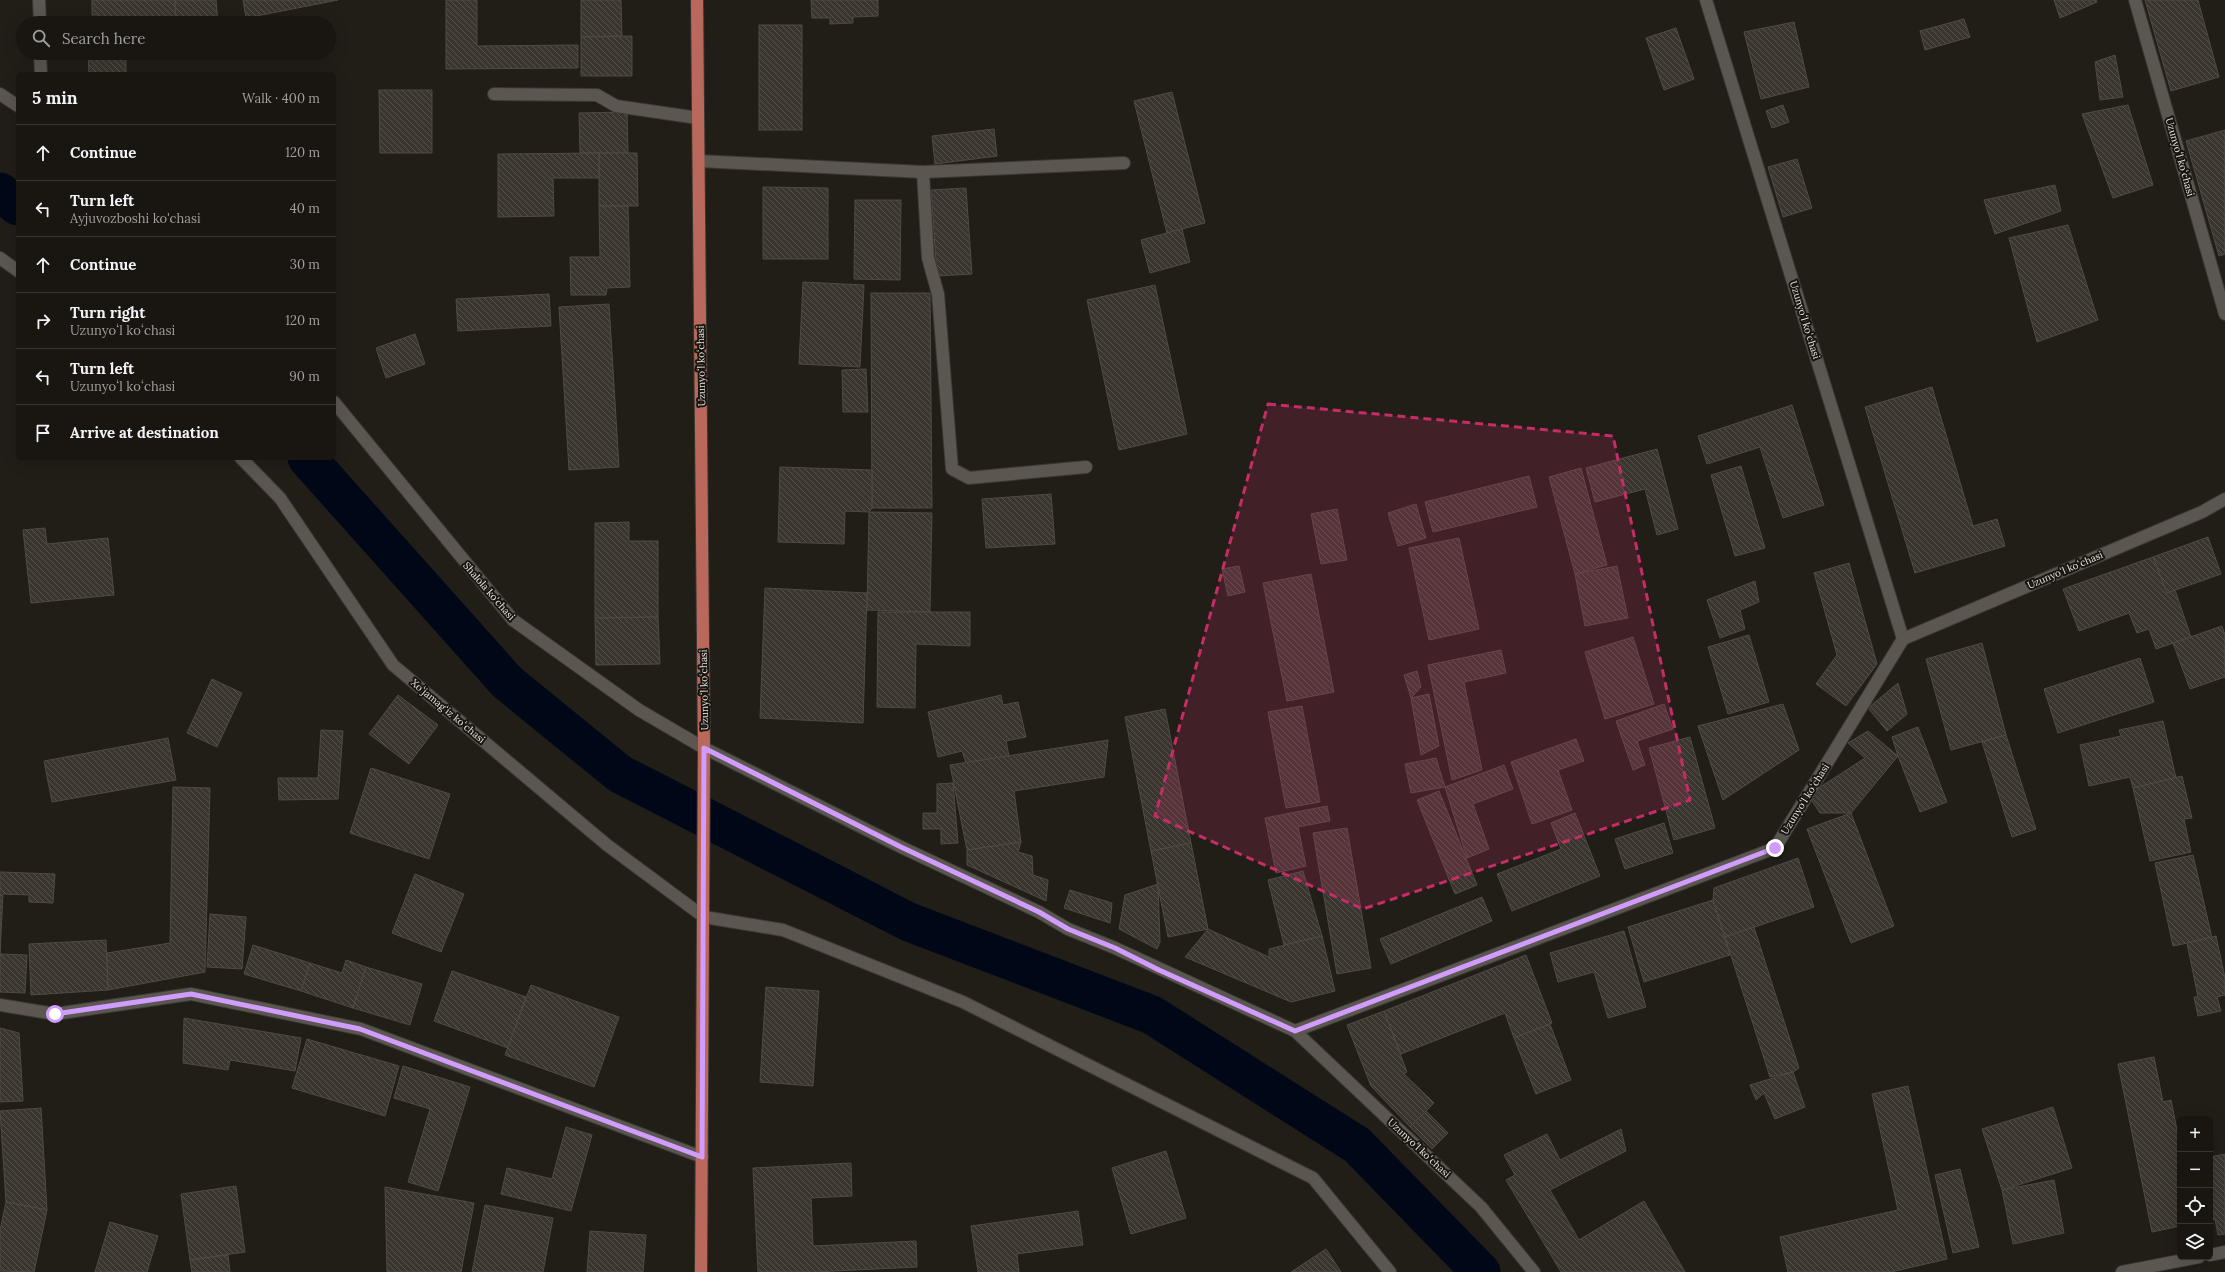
<!DOCTYPE html>
<html lang="en">
<head>
<meta charset="utf-8">
<style>
	body { margin:0; font-family:Lora,serif; background:#26231f; color:#f1f3f6 }
	.controls { position:absolute; right:12px; bottom:12px; display:grid; overflow:hidden; border-radius:6px; box-shadow:0 4px 16px #0002 }
	.controls button { width:36px; height:36px; display:grid; place-items:center; padding:0; border:0; border-bottom:1px solid #373531; background:#191611; color:#f1f3f6; font:20px sans-serif }
	.stop { position:absolute; width:12px; height:12px; margin:-9px; border:3px solid #d09dff; border-radius:50%; background:#fff }
	.stop.end { background:#d09dff; border-color:#fff; box-shadow:0 1px 4px #0008 }
	.list { margin:0; padding:0; list-style:none }
	h2 { display:flex; justify-content:space-between; align-items:center; height:52px; margin:0; padding:0 16px; font-size:17px }
	h2 small { font-size:13px; font-weight:400; color:#9f9f9f }
	.list li { display:grid; grid-template-columns:26px 1fr auto; gap:12px; align-items:center; box-sizing:border-box; height:56px; padding:0 16px; border-top:1px solid #373531 }
	.list b { display:block; font-size:15px; white-space:nowrap }
	.list p { margin:0; font-size:13px; white-space:nowrap; color:#9f9f9f }
	.list em { font-size:13px; font-style:normal; color:#9f9f9f }
	.icon { flex:none; width:22px; height:22px; fill:none; stroke:currentColor; stroke-width:2; stroke-linecap:round; stroke-linejoin:round }
	.map { position:relative; flex:none; width:2225px; height:1272px; overflow:hidden }
	.search { position:absolute; background:#191611; box-shadow:0 4px 16px #0002; left:16px; top:16px; width:320px; height:44px; display:flex; align-items:center; gap:10px; box-sizing:border-box; padding:0 14px; border-radius:22px; color:#9f9f9f; font-size:15px }
	.panel { position:absolute; background:#191611; box-shadow:0 4px 16px #0002; left:16px; top:72px; width:320px; height:388px; border-radius:6px }
	.map>svg:first-child { display:block }
</style>
</head>
<body>
<div class="map">
<svg width="2225" height="1272" viewBox="0 0 2225 1272">
	<defs>
		<pattern id="building-back-hatch" width="6" height="6" patternUnits="userSpaceOnUse"><rect width="6" height="6" fill="#3a362f"/><path d="M-1 5l2 2M0 0l6 6M5-1l2 2" fill="none" stroke="#56534d"/></pattern>
	</defs>
	<rect width="100%" height="100%" fill="#211d17"/>
	<g fill="none" stroke-linecap="round" stroke-linejoin="round">
		<!-- canal -->
		<g stroke="#000817" stroke-width="39">
			<polyline points="0,192 18,206"/>
			<polyline points="307,458 507,682 620,774 909,922 1152,1015 1357,1145 1481,1272"/>
		</g>
	</g>
	<!-- building -->
	<g fill="url(#building-back-hatch)" stroke="#4f4b44">
		<polygon points="92,0 175,0 176,20 99,21 99,15 92,15"/>
		<polygon points="175,0 216,0 218,23 176,23"/>
		<polygon points="243,0 338,0 246,18"/>
		<polygon points="446,0 477,0 477,46 578,45 578,68 446,69"/>
		<polygon points="581,0 621,0 622,36 581,37"/>
		<polygon points="811,0 878,0 878,16 853,17 853,23 830,24 830,18 812,18"/>
		<polygon points="2054,0 2096,0 2097,2 2060,18"/>
		<polygon points="2145,0 2198,0 2219,77 2171,91"/>
		<polygon points="1964,19 1970,37 1925,50 1920,31"/>
		<polygon points="125,20 125,23 88,23 88,21"/>
		<polygon points="1794,22 1809,87 1761,99 1744,32"/>
		<rect x="759" y="25" width="43" height="105"/>
		<polygon points="1676,28 1694,79 1664,90 1646,38"/>
		<polygon points="632,36 632,76 581,76 581,37"/>
		<polygon points="88,53 126,53 126,74 89,74"/>
		<polygon points="2115,55 2123,97 2100,100 2095,62"/>
		<polygon points="379,90 432,90 432,153 380,153"/>
		<polygon points="1172,92 1205,223 1167,233 1134,101"/>
		<polygon points="1783,105 1789,122 1772,128 1766,111"/>
		<polygon points="2128,105 2153,185 2113,198 2082,114"/>
		<polygon points="627,112 628,153 580,153 579,113"/>
		<polygon points="994,129 997,156 935,164 932,136"/>
		<polygon points="2225,130 2225,254 2219,256 2186,141"/>
		<polygon points="599,153 637,153 638,206 599,206"/>
		<polygon points="599,153 599,178 553,178 554,216 498,217 498,154"/>
		<polygon points="1797,159 1812,208 1783,217 1768,167"/>
		<polygon points="2055,185 2061,211 1995,234 1984,200"/>
		<polygon points="763,187 828,188 828,259 763,259"/>
		<polygon points="966,188 972,274 937,276 931,190"/>
		<polygon points="855,200 901,200 900,280 854,279"/>
		<polygon points="599,206 628,206 630,287 607,288 606,295 571,295 570,257 600,257"/>
		<polygon points="2068,225 2098,320 2037,342 2009,238"/>
		<polygon points="1182,229 1190,262 1150,273 1141,240"/>
		<polygon points="803,282 864,285 860,367 799,364"/>
		<polygon points="1155,285 1187,434 1119,450 1087,300"/>
		<polygon points="871,293 930,293 932,508 872,508"/>
		<polygon points="549,294 551,326 458,331 456,299"/>
		<polygon points="609,304 619,467 569,470 559,307"/>
		<polygon points="415,334 425,364 386,378 376,348"/>
		<polygon points="866,369 868,412 843,412 842,370"/>
		<polygon points="1932,387 1973,526 1997,519 2005,546 1915,573 1865,407"/>
		<polygon points="1792,405 1824,505 1783,518 1760,447 1707,464 1698,436"/>
		<polygon points="1657,449 1678,529 1657,535 1645,489 1595,502 1586,468"/>
		<polygon points="1741,466 1765,548 1735,556 1711,475"/>
		<polygon points="780,467 872,470 872,508 869,512 845,511 844,544 778,542"/>
		<polygon points="1581,468 1607,565 1575,574 1549,477"/>
		<polygon points="1529,476 1537,507 1433,532 1425,502"/>
		<polygon points="1051,494 1055,544 986,548 982,499"/>
		<polygon points="1416,504 1426,538 1398,546 1388,513"/>
		<polygon points="1337,509 1347,560 1321,564 1311,514"/>
		<polygon points="869,512 932,513 930,612 867,610"/>
		<polygon points="629,522 629,541 658,541 658,617 595,618 595,523"/>
		<polygon points="45,528 47,544 108,538 114,595 31,603 23,530"/>
		<polygon points="2208,537 2221,574 2167,593 2153,557"/>
		<polygon points="1459,538 1479,629 1429,640 1409,548"/>
		<polygon points="2153,557 2167,593 2175,590 2191,637 2156,649 2149,629 2137,633 2129,613 2079,631 2063,589"/>
		<polygon points="1849,563 1877,664 1846,706 1816,684 1837,655 1814,573"/>
		<polygon points="1239,566 1245,592 1228,596 1222,569"/>
		<polygon points="1617,566 1628,618 1585,626 1575,574"/>
		<polygon points="1311,574 1334,692 1287,701 1263,583"/>
		<polygon points="1755,581 1759,602 1740,610 1745,629 1720,638 1707,600"/>
		<polygon points="765,588 867,593 863,723 760,718"/>
		<polygon points="878,612 970,612 970,646 916,644 915,708 877,707"/>
		<polygon points="658,617 660,664 596,665 595,618"/>
		<polygon points="2222,626 2225,635 2225,677 2190,689 2173,643"/>
		<polygon points="1749,635 1769,702 1728,714 1708,647"/>
		<polygon points="1633,637 1654,704 1605,719 1585,652"/>
		<polygon points="1982,643 2006,735 1951,750 1926,659"/>
		<polygon points="1501,650 1506,673 1464,682 1482,770 1452,780 1428,665"/>
		<polygon points="2140,658 2154,702 2058,733 2044,689"/>
		<polygon points="1417,671 1421,687 1411,698 1404,675"/>
		<polygon points="212,679 242,693 217,747 187,733"/>
		<polygon points="1898,683 1907,714 1887,731 1868,708"/>
		<polygon points="1429,694 1439,746 1421,755 1411,698"/>
		<polygon points="398,695 438,725 409,764 369,734"/>
		<polygon points="1001,695 1003,705 1018,702 1026,737 1006,741 1009,756 966,763 962,751 938,757 928,712"/>
		<polygon points="1664,704 1673,729 1637,741 1645,765 1633,770 1616,721"/>
		<polygon points="1783,704 1799,750 1723,800 1698,726"/>
		<polygon points="1302,706 1320,802 1286,808 1268,712"/>
		<polygon points="1165,709 1191,843 1151,851 1125,717"/>
		<polygon points="2163,721 2176,778 2133,788 2130,777 2089,786 2080,745 2121,736 2119,730"/>
		<polygon points="1918,727 1947,802 1920,812 1898,756 1892,737"/>
		<polygon points="321,730 343,731 338,799 279,800 278,778 318,778"/>
		<polygon points="1868,731 1898,756 1851,813 1820,813 1808,795 1865,758 1848,743"/>
		<polygon points="2006,735 2036,829 2012,837 1982,742"/>
		<polygon points="1690,737 1715,828 1674,840 1649,748"/>
		<polygon points="168,738 176,780 52,802 44,761"/>
		<polygon points="1576,739 1584,761 1558,770 1572,810 1532,824 1511,762"/>
		<polygon points="1108,740 1104,777 1014,791 1021,842 967,850 950,765"/>
		<polygon points="1436,758 1445,787 1411,793 1405,764"/>
		<polygon points="1504,765 1513,789 1473,804 1489,849 1467,858 1445,787"/>
		<polygon points="371,768 450,794 429,859 350,833"/>
		<polygon points="2182,776 2192,818 2184,819 2191,852 2150,861 2133,788"/>
		<polygon points="953,783 958,843 941,844 941,829 923,829 923,813 937,813 937,784"/>
		<polygon points="173,787 210,788 205,972 108,990 107,953 170,943"/>
		<polygon points="1439,791 1477,885 1455,894 1417,800"/>
		<polygon points="1327,806 1330,821 1298,827 1306,866 1276,873 1265,818"/>
		<polygon points="1575,813 1600,876 1512,911 1497,874 1561,849 1551,823"/>
		<polygon points="1851,813 1894,926 1851,943 1807,829"/>
		<polygon points="1664,823 1673,853 1625,869 1615,839"/>
		<polygon points="1347,828 1371,968 1337,974 1313,833"/>
		<polygon points="1021,842 1018,852 1032,856 1033,875 1048,880 1046,901 967,865 967,850"/>
		<polygon points="1191,843 1208,929 1168,937 1151,851"/>
		<polygon points="2193,855 2212,938 2173,946 2155,863"/>
		<polygon points="1798,858 1814,907 1725,937 1713,900 1714,888"/>
		<polygon points="1303,871 1322,936 1284,945 1268,880"/>
		<polygon points="0,872 55,874 53,903 29,902 29,895 3,894 0,954 27,955 25,993 0,992"/>
		<polygon points="415,874 464,894 441,952 392,933"/>
		<polygon points="1158,884 1160,942 1157,949 1119,929 1125,895"/>
		<polygon points="1070,890 1112,903 1110,923 1064,908"/>
		<polygon points="1482,897 1492,921 1391,964 1380,939"/>
		<polygon points="1713,900 1730,955 1644,982 1628,927"/>
		<polygon points="210,914 246,917 242,969 207,967"/>
		<polygon points="1754,927 1799,1068 1793,1072 1770,1077 1725,937"/>
		<polygon points="1208,929 1269,957 1269,949 1322,936 1335,991 1291,1002 1185,957"/>
		<polygon points="1624,931 1646,1007 1608,1018 1594,972 1558,982 1550,953"/>
		<polygon points="2216,936 2225,978 2225,995 2217,997 2221,1011 2198,1016 2194,997 2198,997 2187,943"/>
		<polygon points="106,940 108,990 31,995 29,944"/>
		<polygon points="253,945 310,963 301,991 244,974"/>
		<polygon points="1526,955 1552,1023 1514,1038 1505,1013 1401,1054 1384,1011"/>
		<polygon points="346,960 366,967 353,1008 301,991 310,963 342,973"/>
		<polygon points="366,967 422,984 410,1025 353,1008"/>
		<polygon points="452,971 526,997 508,1048 434,1021"/>
		<polygon points="531,985 619,1017 594,1087 505,1055"/>
		<polygon points="766,987 819,991 813,1086 760,1082"/>
		<polygon points="1384,1011 1407,1072 1404,1074 1434,1103 1410,1127 1371,1086 1347,1025"/>
		<polygon points="184,1018 301,1038 295,1071 230,1060 228,1070 183,1063"/>
		<polygon points="1550,1024 1571,1080 1536,1094 1514,1038"/>
		<polygon points="0,1028 19,1033 23,1101 0,1102"/>
		<polygon points="307,1039 399,1066 385,1116 292,1088"/>
		<polygon points="2154,1057 2163,1102 2171,1100 2180,1145 2180,1226 2152,1232 2118,1064"/>
		<polygon points="403,1066 470,1087 438,1191 408,1182 430,1109 394,1098"/>
		<polygon points="1793,1072 1805,1107 1775,1119 1764,1093 1756,1100 1750,1085"/>
		<polygon points="1908,1086 1947,1259 1891,1272 1788,1272 1780,1237 1898,1210 1872,1094"/>
		<polygon points="2053,1107 2072,1168 2002,1190 1982,1129"/>
		<polygon points="41,1108 47,1210 6,1202 0,1111"/>
		<polygon points="1426,1111 1448,1133 1432,1149 1410,1127"/>
		<polygon points="566,1127 592,1135 571,1211 501,1194 507,1168 552,1179"/>
		<polygon points="1621,1129 1626,1151 1550,1190 1579,1240 1644,1201 1685,1272 1561,1272 1506,1180 1515,1175 1504,1155 1547,1134 1560,1160"/>
		<polygon points="1166,1151 1186,1218 1131,1234 1112,1168"/>
		<polygon points="2225,1154 2225,1234 2218,1235 2215,1219 2210,1220 2210,1157"/>
		<polygon points="851,1163 852,1196 811,1198 813,1246 916,1241 917,1267 814,1272 758,1272 753,1168"/>
		<polygon points="1960,1169 1979,1247 1953,1253 1935,1175"/>
		<polygon points="2054,1180 2064,1233 2013,1244 2002,1190"/>
		<polygon points="236,1186 245,1252 190,1260 181,1194"/>
		<polygon points="385,1187 474,1203 461,1272 387,1272"/>
		<polygon points="6,1202 47,1210 34,1272 0,1271 0,1231"/>
		<polygon points="485,1205 553,1218 543,1272 472,1272"/>
		<polygon points="1078,1211 1083,1245 1017,1254 1019,1272 978,1272 971,1226"/>
		<polygon points="110,1222 158,1236 147,1272 95,1272"/>
		<polygon points="590,1231 646,1235 643,1272 587,1272"/>
		<polygon points="1326,1249 1341,1272 1291,1272"/>
		<polygon points="228,1255 230,1272 192,1272 190,1260"/>
	</g>
	<g fill="none" stroke-linecap="round" stroke-linejoin="round">
		<defs>
			<g id="minor">
				<polyline points="39,0 40,23"/>
				<polyline points="1706,0 1903,639"/>
				<polyline points="2135,0 2225,314"/>
				<polyline points="40,53 41,74"/>
				<polyline points="0,94 18,106"/>
				<polyline points="494,94 597,95 616,106 698,118"/>
				<polyline points="699,161 923,172 1124,163"/>
				<polyline points="923,172 928,258 938,294 952,469 969,478 1086,467"/>
				<polyline points="0,258 18,271"/>
				<polyline points="334,402 513,620 639,710 704,748 901,847 1039,912 1068,929 1115,948 1295,1031 1481,1207 1534,1272"/>
				<polyline points="241,458 280,498 393,665 607,845 704,917 783,930 963,1002 1313,1178 1390,1272"/>
				<polyline points="0,1005 55,1014 191,994 361,1029 702,1157"/>
				<polyline points="1295,1031 1775,848 1903,639 2202,512 2225,499"/>
				<polyline points="2210,1255 2225,1252"/>
				<polyline points="2122,1272 2199,1257"/>
			</g>
			<polyline id="major" points="697,0 704,748 701,1272"/>
		</defs>
		<!-- minor casing -->
		<use href="#minor" stroke="#3b3834" stroke-width="14"/>
		<!-- major casing -->
		<use href="#major" stroke="#3b3834" stroke-width="14"/>
		<!-- minor -->
		<use href="#minor" stroke="#5b5650" stroke-width="12"/>
		<!-- major -->
		<use href="#major" stroke="#ba685b" stroke-width="12"/>
	</g>
	<g fill="none" stroke-linecap="round" stroke-linejoin="round">
		<!-- route -->
		<polyline stroke="#d09dff" stroke-width="5" points="55,1014 191,994 360,1029 702,1157 704,748 901,847 1039,912 1068,929 1115,948 1159,970 1295,1031 1775,848"/>
	</g>
	<!-- marked area -->
	<path fill="#c62c68" fill-opacity="0.2" stroke="#c62c68" stroke-width="3" stroke-dasharray="8 5" stroke-linejoin="round" d="M1268 404 1613 436 1690 800 1363 909 1155 816Z"/>
	<g text-anchor="middle" dominant-baseline="central" stroke-width="4" stroke-linejoin="round" paint-order="stroke">
		<!-- street labels -->
		<g font-size="10" fill="#e7e4e0" stroke="#18140f">
			<text transform="translate(2180 157) rotate(74)">Uzunyoʻl koʻchasi</text>
			<text transform="translate(1805 320) rotate(73)">Uzunyoʻl koʻchasi</text>
			<text transform="translate(701 366) rotate(-91)">Uzunyoʻl koʻchasi</text>
			<text transform="translate(2065 570) rotate(-23)">Uzunyoʻl koʻchasi</text>
			<text transform="translate(489 591) rotate(49)">Shalola ko'chasi</text>
			<text transform="translate(704 690) rotate(-91)">Uzunyoʻl koʻchasi</text>
			<text transform="translate(448 711) rotate(40)">Xoʻjamagʻiz koʻchasi</text>
			<text transform="translate(1805 799) rotate(-58)">Uzunyoʻl koʻchasi</text>
			<text transform="translate(1419 1148) rotate(43)">Uzunyoʻl koʻchasi</text>
		</g>
	</g>
</svg>
<div class="controls">
<button>+</button>
<button>−</button>
<button><svg class="icon" aria-label="locate" viewBox="0 0 24 24"><circle cx="12" cy="12" r="6"/><path d="M12 2v4M12 18v4M2 12h4M18 12h4"/></svg></button>
<button><svg class="icon" aria-label="layers" viewBox="0 0 24 24"><path d="M12 4l9 5-9 5-9-5zM3 14l9 5 9-5"/></svg></button>
</div>
<div class="stop" style="left:55px;top:1014px"></div>
<div class="stop end" style="left:1775px;top:848px"></div>
<div class="search"><svg class="icon" aria-label="search" viewBox="0 0 24 24"><circle cx="10" cy="10" r="6"/><path d="M15 15l6 6"/></svg>Search here</div>
<section class="panel">
<h2>5 min<small>Walk · 400 m</small></h2>
<ul class="list">
<li><svg class="icon" aria-label="ahead" viewBox="0 0 24 24"><path d="M12 20V5M6 11l6-6 6 6"/></svg><div><b>Continue</b></div><em>120 m</em></li>
<li><svg class="icon" aria-label="left" viewBox="0 0 24 24"><path d="M17 20v-9H6M10 6l-5 5 5 5"/></svg><div><b>Turn left</b><p>Ayjuvozboshi ko'chasi</p></div><em>40 m</em></li>
<li><svg class="icon" aria-label="ahead" viewBox="0 0 24 24"><path d="M12 20V5M6 11l6-6 6 6"/></svg><div><b>Continue</b></div><em>30 m</em></li>
<li><svg class="icon" aria-label="right" viewBox="0 0 24 24"><path d="M7 20v-9h11M14 6l5 5-5 5"/></svg><div><b>Turn right</b><p>Uzunyoʻl koʻchasi</p></div><em>120 m</em></li>
<li><svg class="icon" aria-label="left" viewBox="0 0 24 24"><path d="M17 20v-9H6M10 6l-5 5 5 5"/></svg><div><b>Turn left</b><p>Uzunyoʻl koʻchasi</p></div><em>90 m</em></li>
<li><svg class="icon" aria-label="arrive" viewBox="0 0 24 24"><path d="M6 21V4h12l-3 4 3 4H6"/></svg><div><b>Arrive at destination</b></div></li>
</ul>
</section>
</div>
</body>
</html>
